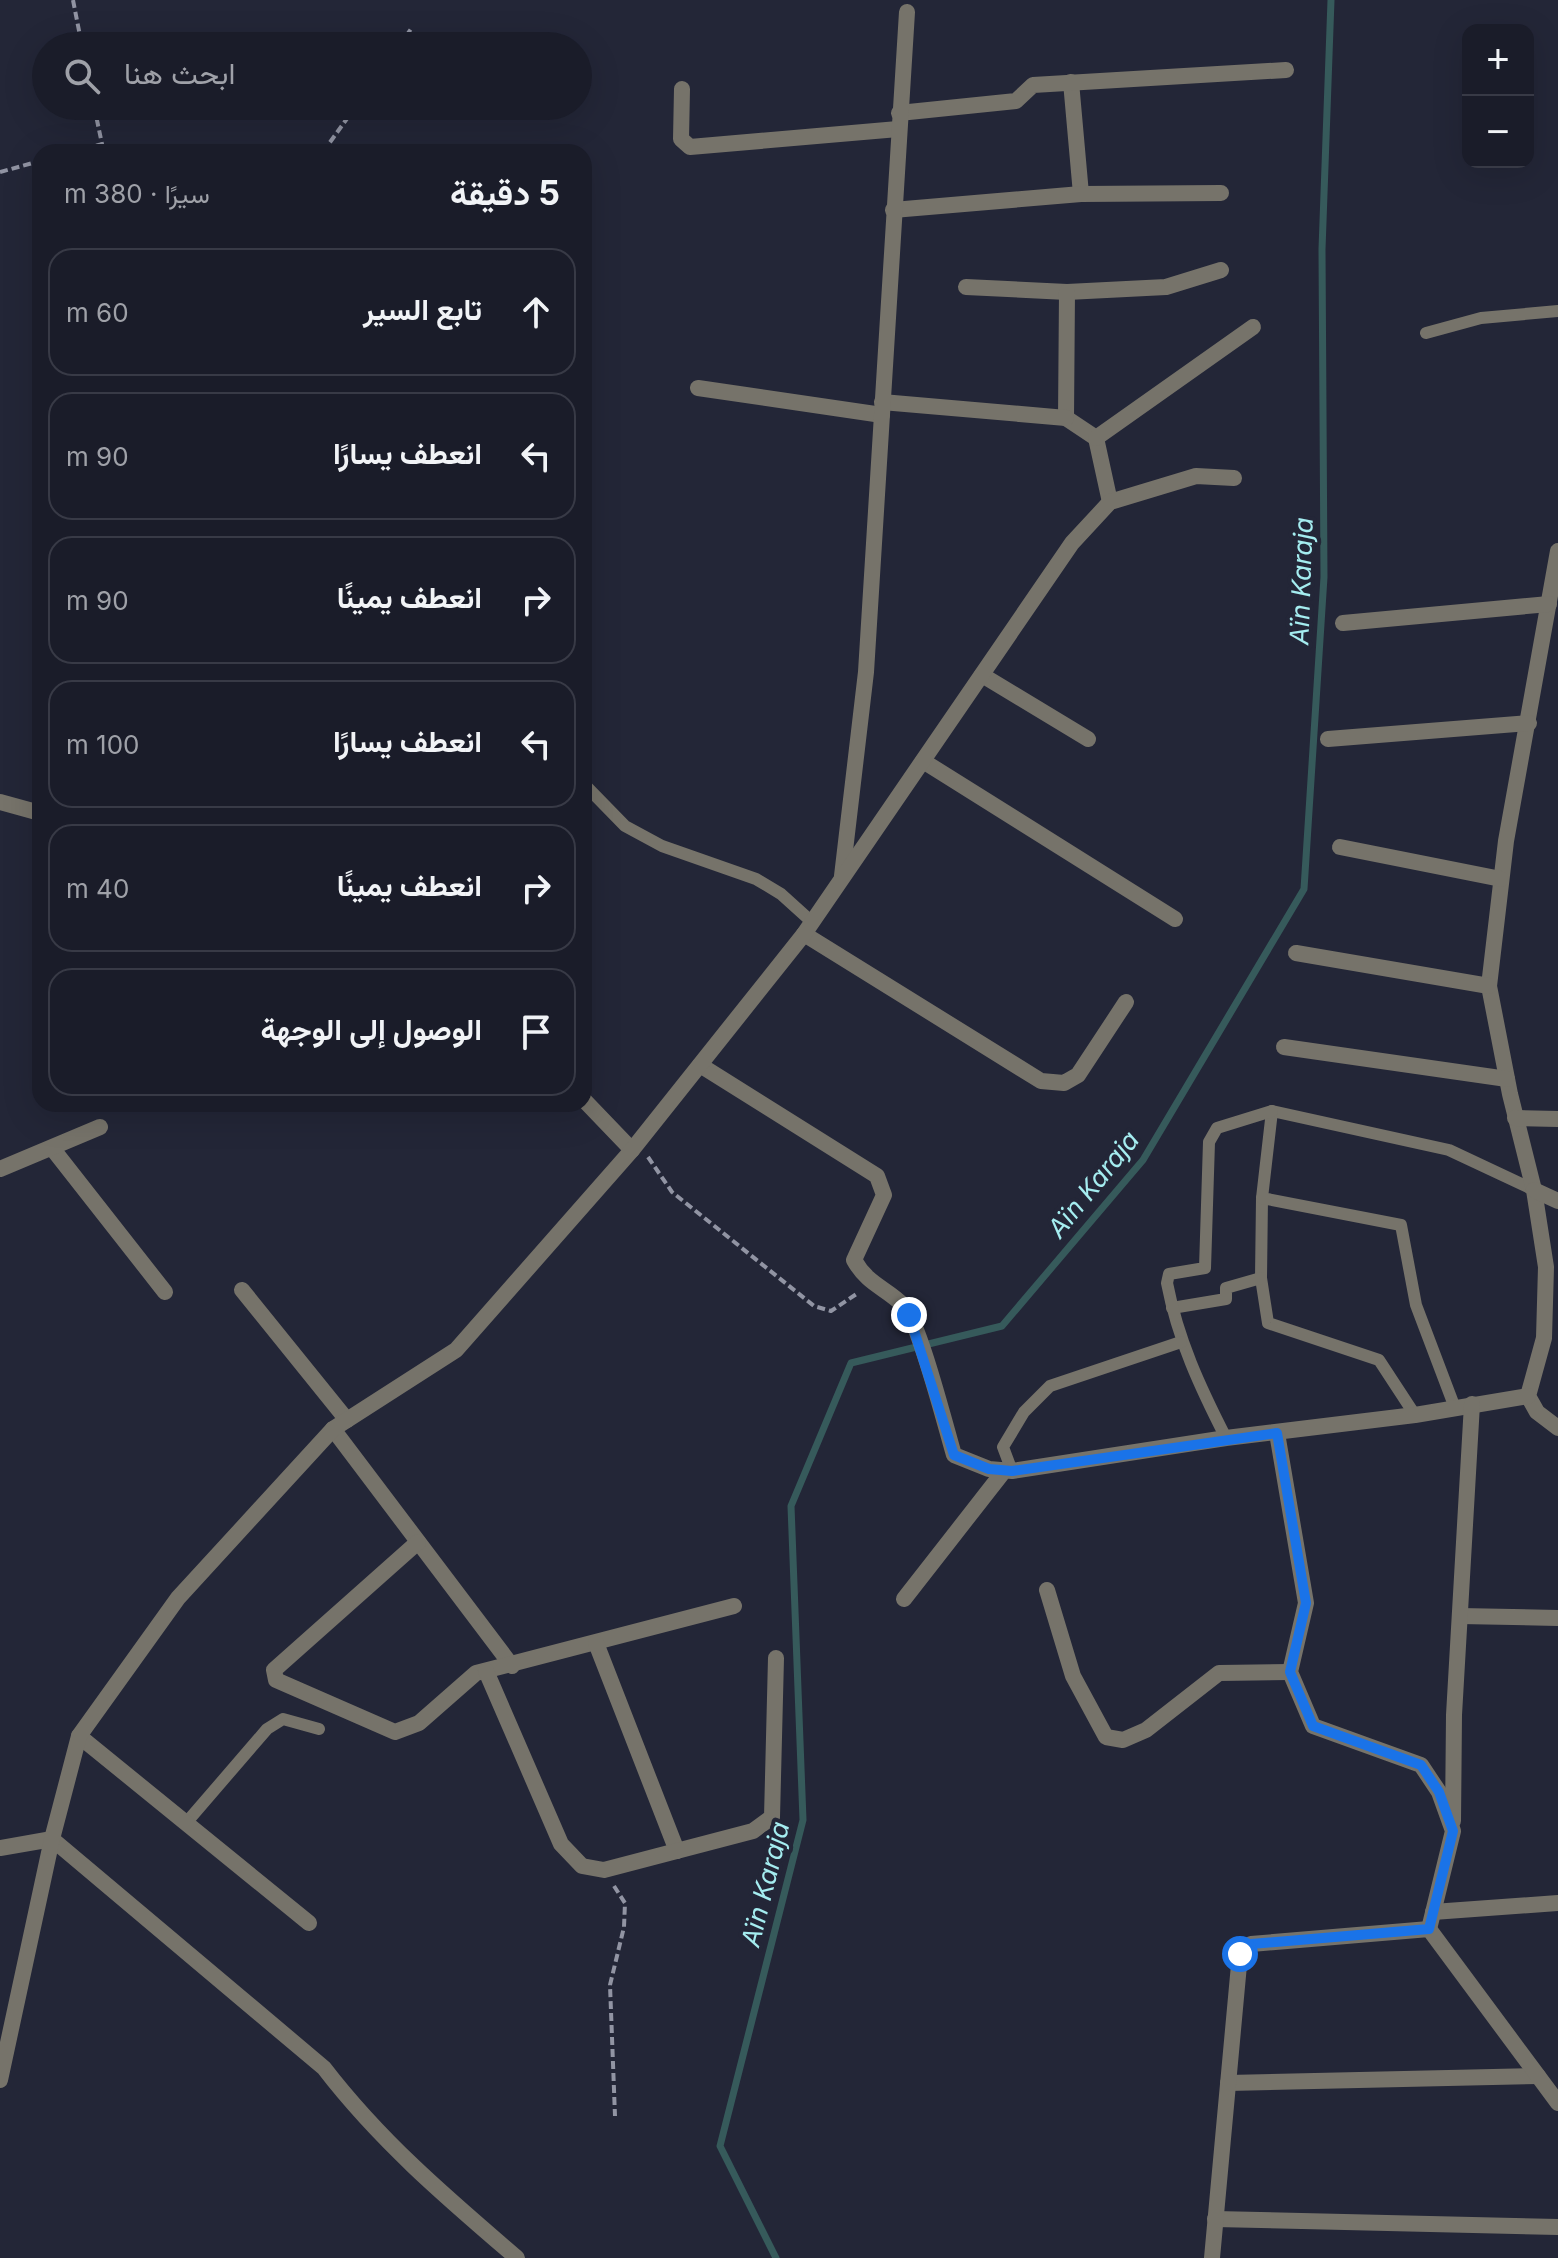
<!DOCTYPE html>
<html lang="ar">
<head>
<meta charset="utf-8">
<style>
	body { margin:0; font-family:Inter,Vazirmatn,sans-serif; background:#272935; color:#f1f3f6; direction:rtl }
	.controls { position:absolute; right:24px; top:24px; display:grid; overflow:hidden; border-radius:16px; box-shadow:0 8px 32px #0002 }
	.controls button { width:72px; height:72px; display:grid; place-items:center; padding:0; border:0; border-bottom:2px solid #383a46; background:#1a1c29; color:#f1f3f6; font:40px sans-serif }
	.stop { position:absolute; width:24px; height:24px; margin:-18px; border:6px solid #1a73e8; border-radius:50%; background:#fff }
	.stop.end { background:#1a73e8; border-color:#fff; box-shadow:0 2px 8px #0008 }
	.list { margin:0; padding:0; list-style:none }
	h2 { display:flex; justify-content:space-between; align-items:center; height:104px; margin:0; padding:0 32px; font-size:34px }
	h2 small { font-size:26px; font-weight:400; color:#9fa1a8 }
	.list li { display:grid; grid-template-columns:52px 1fr auto; gap:24px; align-items:center; box-sizing:border-box; height:128px; margin:0 16px 16px; padding:0 16px; border:2px solid #383a46; border-radius:24px }
	.list b { display:block; font-size:30px; white-space:nowrap }
	.list em { font-size:26px; font-style:normal; color:#9fa1a8 }
	.icon { flex:none; width:44px; height:44px; fill:none; stroke:currentColor; stroke-width:2; stroke-linecap:round; stroke-linejoin:round }
	.map { position:relative; flex:none; width:1558px; height:2258px; overflow:hidden; direction:ltr }
	.search { position:absolute; background:#1a1c29; box-shadow:0 8px 32px #0002; left:32px; top:32px; width:560px; height:88px; display:flex; align-items:center; gap:20px; box-sizing:border-box; padding:0 28px; border-radius:44px; color:#9fa1a8; font-size:30px }
	.panel { position:absolute; background:#1a1c29; box-shadow:0 8px 32px #0002; left:32px; top:144px; width:560px; height:968px; border-radius:24px; direction:rtl }
	.map>svg:first-child { display:block }
</style>
</head>
<body>
<div class="map">
<svg width="1558" height="2258" viewBox="0 0 1558 2258">
	<rect width="100%" height="100%" fill="#232637"/>
	<g fill="none" stroke-linecap="round" stroke-linejoin="round">
		<!-- stream -->
		<polyline stroke="#365a5b" stroke-width="7" points="776,2258 720,2146 803,1820 791,1506 851,1363 1002,1326 1143,1160 1304,889 1324,577 1322,249 1331,0"/>
		<!-- path -->
		<g stroke="#9194a3" stroke-width="4" stroke-dasharray="8 4" stroke-linecap="butt">
			<polyline points="73,0 82,46"/>
			<polyline points="399,46 411,29"/>
			<polyline points="102,144 104,152"/>
			<polyline points="73,152 102,144 94,106"/>
			<polyline points="323,152 356,106"/>
			<polyline points="0,172 40,161"/>
			<polyline points="648,1157 672,1192 814,1306 831,1311 858,1293"/>
			<polyline points="614,1886 625,1903 624,1927 610,1985 615,2116"/>
		</g>
		<!-- lane -->
		<g stroke="#76736a" stroke-width="12">
			<polyline points="1426,333 1481,318 1558,311"/>
			<polyline points="584,784 625,826 662,846 756,879 781,894 812,922"/>
			<polyline points="1262,1198 1261,1278 1268,1323 1379,1360 1415,1415"/>
			<polyline points="1172,1308 1226,1299 1226,1288 1261,1278"/>
			<polyline points="1455,1408 1416,1305 1401,1225 1262,1198 1272,1111 1449,1150 1534,1190"/>
			<path d="M1226 1438C1200 1387 1178 1340 1167 1283L1169 1274 1205 1268 1209 1142 1217 1128 1272 1111"/>
			<polyline points="1012,1471 1003,1447 1024,1412 1050,1386 1181,1342"/>
			<polyline points="186,1823 267,1729 283,1719 319,1729"/>
		</g>
		<!-- street -->
		<g stroke="#76736a" stroke-width="16">
			<polyline points="1071,82 1081,194"/>
			<polyline points="682,89 681,139 690,147 898,129"/>
			<polyline points="899,113 1016,101 1033,85 1286,70"/>
			<polyline points="893,210 1081,194 1221,193"/>
			<polyline points="966,287 1067,292 1166,287 1221,270"/>
			<polyline points="1067,292 1066,418 1096,438 1110,502"/>
			<polyline points="698,388 882,415"/>
			<polyline points="882,402 1066,418"/>
			<polyline points="1096,438 1253,327"/>
			<polyline points="1558,551 1506,841 1489,986 1510,1094 1534,1190 1546,1267 1544,1338 1528,1396 1537,1412 1558,1428"/>
			<polyline points="1343,623 1549,604"/>
			<polyline points="982,675 1088,739"/>
			<polyline points="1328,739 1529,723"/>
			<polyline points="923,761 1175,919"/>
			<polyline points="0,802 40,813"/>
			<polyline points="1340,847 1501,879"/>
			<polyline points="842,876 866,672 907,12"/>
			<polyline points="804,934 1041,1081 1064,1083 1078,1075 1126,1002"/>
			<polyline points="1296,953 1489,986"/>
			<polyline points="1284,1047 1507,1079"/>
			<path d="M700 1065 877 1176 884 1195 854 1260C868 1285 885 1287 904 1306 919 1322 946 1428 954 1455L989 1469 1012 1471 1226 1438 1415 1415 1528 1396"/>
			<polyline points="584,1100 632,1150"/>
			<polyline points="1515,1118 1558,1119"/>
			<polyline points="52,1148 165,1292"/>
			<polyline points="0,1169 100,1127"/>
			<polyline points="1534,1190 1558,1201"/>
			<polyline points="242,1290 347,1420"/>
			<polyline points="333,1429 512,1666"/>
			<polyline points="1277,1433 1306,1603 1290,1672 1313,1726 1421,1765 1439,1792 1453,1831 1429,1929"/>
			<polyline points="418,1542 274,1670 276,1680 395,1732 419,1723 476,1673 734,1606"/>
			<polyline points="1047,1590 1073,1676 1106,1737 1123,1740 1146,1730 1219,1673 1290,1672"/>
			<polyline points="904,1599 1004,1471"/>
			<polyline points="1460,1616 1558,1618"/>
			<polyline points="596,1643 677,1851"/>
			<polyline points="486,1671 561,1844 582,1866 604,1870 753,1831 772,1817 776,1658"/>
			<polyline points="79,1736 309,1923"/>
			<polyline points="1453,1821 1454,1715 1472,1404"/>
			<path d="M0 1848 52 1839 324 2068C380 2141 447 2198 517 2258"/>
			<polyline points="1433,1912 1558,1903"/>
			<polyline points="0,2080 52,1839 79,1736 178,1598 333,1429 456,1350 632,1150 804,934 1072,543 1110,502 1196,476 1234,478"/>
			<polyline points="1228,2083 1538,2076"/>
			<polyline points="1215,2219 1558,2227"/>
			<polyline points="1212,2258 1240,1954 1251,1944 1429,1929 1558,2103"/>
		</g>
	</g>
	<g fill="none" stroke-linecap="round" stroke-linejoin="round">
		<!-- route -->
		<polyline stroke="#1a73e8" stroke-width="10" points="909,1315 954,1455 989,1469 1012,1471 1277,1433 1306,1603 1290,1672 1313,1726 1421,1765 1439,1792 1453,1831 1429,1929 1251,1944 1240,1954"/>
	</g>
	<g text-anchor="middle" dominant-baseline="central" stroke-width="8" stroke-linejoin="round" paint-order="stroke">
		<!-- water labels -->
		<g font-size="26" font-style="italic" fill="#a5edf0" stroke="#232637">
			<text transform="translate(1301 581) rotate(-88)">Aïn Karaja</text>
			<text transform="translate(1093 1184) rotate(-51)">Aïn Karaja</text>
			<text transform="translate(765 1884) rotate(-76)">Aïn Karaja</text>
		</g>
	</g>
</svg>
<div class="controls">
<button>+</button>
<button>−</button>
</div>
<div class="stop" style="left:1240px;top:1954px"></div>
<div class="stop end" style="left:909px;top:1315px"></div>
<div class="search"><svg class="icon" aria-label="search" viewBox="0 0 24 24"><circle cx="10" cy="10" r="6"/><path d="M15 15l6 6"/></svg>ابحث هنا</div>
<section class="panel">
<h2>5 دقيقة<small>سيرًا · 380 m</small></h2>
<ul class="list">
<li><svg class="icon" aria-label="ahead" viewBox="0 0 24 24"><path d="M12 20V5M6 11l6-6 6 6"/></svg><div><b>تابع السير</b></div><em>60 m</em></li>
<li><svg class="icon" aria-label="left" viewBox="0 0 24 24"><path d="M17 20v-9H6M10 6l-5 5 5 5"/></svg><div><b>انعطف يسارًا</b></div><em>90 m</em></li>
<li><svg class="icon" aria-label="right" viewBox="0 0 24 24"><path d="M7 20v-9h11M14 6l5 5-5 5"/></svg><div><b>انعطف يمينًا</b></div><em>90 m</em></li>
<li><svg class="icon" aria-label="left" viewBox="0 0 24 24"><path d="M17 20v-9H6M10 6l-5 5 5 5"/></svg><div><b>انعطف يسارًا</b></div><em>100 m</em></li>
<li><svg class="icon" aria-label="right" viewBox="0 0 24 24"><path d="M7 20v-9h11M14 6l5 5-5 5"/></svg><div><b>انعطف يمينًا</b></div><em>40 m</em></li>
<li><svg class="icon" aria-label="arrive" viewBox="0 0 24 24"><path d="M6 21V4h12l-3 4 3 4H6"/></svg><div><b>الوصول إلى الوجهة</b></div></li>
</ul>
</section>
</div>
</body>
</html>
